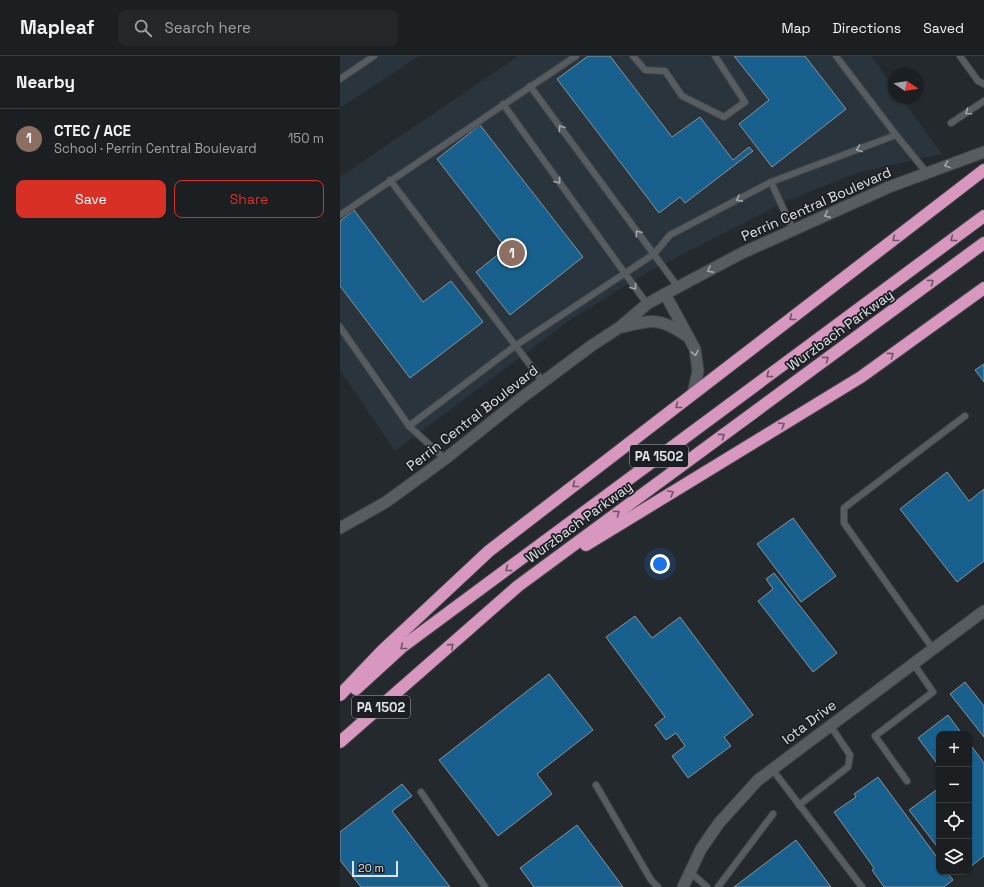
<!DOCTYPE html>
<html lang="en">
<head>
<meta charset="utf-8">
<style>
	body { margin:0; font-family:"Space Grotesk",sans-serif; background:#24272a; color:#f1f3f6 }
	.controls { position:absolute; right:12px; bottom:12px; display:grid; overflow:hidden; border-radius:8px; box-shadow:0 1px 3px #0004 }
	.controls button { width:36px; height:36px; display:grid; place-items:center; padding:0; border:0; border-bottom:1px solid #393d40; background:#1b1f22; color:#f1f3f6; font:20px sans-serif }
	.compass { position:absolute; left:548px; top:12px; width:36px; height:36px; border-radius:50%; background:#1b1f22; box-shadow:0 1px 3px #0004; rotate:102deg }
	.scale { position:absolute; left:12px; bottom:10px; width:46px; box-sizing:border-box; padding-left:4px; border:2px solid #e1e4e7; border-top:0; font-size:11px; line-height:14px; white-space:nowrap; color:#e1e4e7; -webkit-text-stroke:3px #1b1f23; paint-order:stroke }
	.you { position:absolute; left:320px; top:508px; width:14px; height:14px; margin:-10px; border:3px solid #fff; border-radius:50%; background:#1a73e8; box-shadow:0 0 0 6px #1a73e833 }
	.badge { display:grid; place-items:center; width:26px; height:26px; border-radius:50%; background:#d93025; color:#fff; font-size:13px; font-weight:700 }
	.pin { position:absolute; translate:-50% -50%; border:2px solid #fff; box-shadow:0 1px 4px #0006 }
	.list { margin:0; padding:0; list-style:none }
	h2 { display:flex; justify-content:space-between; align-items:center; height:52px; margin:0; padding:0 16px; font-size:17px }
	h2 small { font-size:13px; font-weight:400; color:#a0a2a5 }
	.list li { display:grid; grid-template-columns:26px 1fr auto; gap:12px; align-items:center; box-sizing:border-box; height:60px; padding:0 16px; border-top:1px solid #393d40 }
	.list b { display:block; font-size:15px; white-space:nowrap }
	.list p { margin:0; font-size:13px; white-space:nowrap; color:#a0a2a5 }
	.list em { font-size:13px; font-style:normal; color:#a0a2a5 }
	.actions { display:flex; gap:8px; padding:12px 16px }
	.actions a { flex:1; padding:9px 0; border:1px solid #d93025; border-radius:8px; text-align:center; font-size:14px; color:#d93025 }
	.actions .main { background:#d93025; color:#fff }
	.icon { flex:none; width:22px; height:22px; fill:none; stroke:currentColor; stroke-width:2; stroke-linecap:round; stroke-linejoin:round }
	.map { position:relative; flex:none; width:644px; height:831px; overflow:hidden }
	header { display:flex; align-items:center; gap:24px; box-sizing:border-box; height:56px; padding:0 20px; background:#1b1f22; border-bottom:1px solid #393d40 }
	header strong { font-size:19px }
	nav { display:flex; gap:22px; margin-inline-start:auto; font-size:14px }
	.search { width:280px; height:36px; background:#24272a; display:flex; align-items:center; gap:10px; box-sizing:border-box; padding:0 14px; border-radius:8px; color:#a0a2a5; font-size:15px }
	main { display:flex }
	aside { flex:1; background:#1b1f22 }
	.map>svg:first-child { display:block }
</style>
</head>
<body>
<header>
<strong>Mapleaf</strong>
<div class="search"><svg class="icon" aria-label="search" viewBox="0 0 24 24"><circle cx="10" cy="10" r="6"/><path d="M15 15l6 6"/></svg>Search here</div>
<nav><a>Map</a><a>Directions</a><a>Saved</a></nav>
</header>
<main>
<aside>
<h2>Nearby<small></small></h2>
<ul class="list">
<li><span class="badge" style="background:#8d6e63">1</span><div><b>CTEC / ACE</b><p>School · Perrin Central Boulevard</p></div><em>150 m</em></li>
</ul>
<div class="actions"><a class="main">Save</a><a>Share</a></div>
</aside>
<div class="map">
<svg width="644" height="831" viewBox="0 0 644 831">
	<rect width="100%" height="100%" fill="#24292d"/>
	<!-- built -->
	<g fill="#2a343c">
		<polygon points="0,0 79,0 0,52"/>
		<polygon points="178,0 531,0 554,32 554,42 561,42 602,98 520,116 451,143 308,216 233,262 55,395 0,314 0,121"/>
	</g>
	<!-- building -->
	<g fill="#18618e" stroke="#8b9196">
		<polygon points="248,0 270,0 332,81 360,61 393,104 409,91 413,95 345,147 340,141 319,157 217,23"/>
		<polygon points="394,0 465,0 506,53 432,111 399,68 429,44"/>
		<polygon points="140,69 243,201 170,259 136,216 166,192 97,103"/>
		<polygon points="14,154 83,246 111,225 143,266 70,322 0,230 0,165"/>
		<polygon points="644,308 644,326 635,314"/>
		<polygon points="607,416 629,445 644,433 644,505 617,526 560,453"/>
		<polygon points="453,462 496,520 461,546 417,488"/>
		<polygon points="434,517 497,597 473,616 418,545 433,533 426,523"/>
		<polygon points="295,560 312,582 340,561 413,659 384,681 391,690 348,722 332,700 345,690 336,677 326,684 315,669 325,661 266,581"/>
		<polygon points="209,618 253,674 197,718 212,738 158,780 99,704"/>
		<polygon points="625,626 644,650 644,681 610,638"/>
		<polygon points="608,659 622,678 599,678 599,710 578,682"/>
		<polygon points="629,687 644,707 644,800 629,812"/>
		<polygon points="538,721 599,804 599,816 607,816 613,824 604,831 544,831 532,814 534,812 494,756 516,741 514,738"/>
		<polygon points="62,728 72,740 52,755 110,831 21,831 0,804 0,776"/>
		<polygon points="599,732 599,793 569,754"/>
		<polygon points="237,769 283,831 194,831 180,812"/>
		<polygon points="456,784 491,831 394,831"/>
	</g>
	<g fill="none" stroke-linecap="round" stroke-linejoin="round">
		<defs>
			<g id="service">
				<polyline points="293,0 305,14 325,15 342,40 384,61 405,46 375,0"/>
				<polyline points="496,0 556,79 587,117"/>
				<polyline points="620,0 638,25 644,28"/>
				<polyline points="0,23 34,0"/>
				<polyline points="190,30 338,231"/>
				<polyline points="163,48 307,248"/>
				<polyline points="611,67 644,45"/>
				<polyline points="50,124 203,326"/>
				<polyline points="431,126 453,174"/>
				<polyline points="0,159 236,0"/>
				<polyline points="0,271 69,370 105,403"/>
				<polyline points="69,370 175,290 314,198 330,179 431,126 556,79"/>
				<polyline points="593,593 504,467 504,452 625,360"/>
				<polyline points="432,713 522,831"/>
				<polyline points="567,725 535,680 593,636 573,607"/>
				<polyline points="256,729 311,824 318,831"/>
				<polyline points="81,736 145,831"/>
				<polyline points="459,749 508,711 510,699 490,669"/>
				<polyline points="350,816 367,831"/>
				<polyline points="378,831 433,758"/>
			</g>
			<g id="minor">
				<polyline points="325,238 355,293 358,315 353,338"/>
				<path d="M283 271C311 264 320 261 345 279"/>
				<polyline points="0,472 46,446 105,403 180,343 251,290 280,271 307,248 325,238 402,197 549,131 644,96"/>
				<polyline points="343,831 361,793 379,767 418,724 644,555"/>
			</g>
			<g id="motorway">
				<polyline points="246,489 521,321 644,232"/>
				<polyline points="16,633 62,591 644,160"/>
				<polyline points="0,639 42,595 149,495 644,114"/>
				<polyline points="0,686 178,530 644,187"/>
			</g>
		</defs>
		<!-- service casing -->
		<use href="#service" stroke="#404447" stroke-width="8"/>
		<!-- minor casing -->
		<use href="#minor" stroke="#404447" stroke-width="13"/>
		<!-- motorway casing -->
		<use href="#motorway" stroke="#404447" stroke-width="14"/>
		<!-- service -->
		<use href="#service" stroke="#575c60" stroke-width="6"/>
		<!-- minor -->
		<use href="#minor" stroke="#575c60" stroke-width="11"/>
		<!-- motorway -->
		<use href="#motorway" stroke="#d797bf" stroke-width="12"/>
	</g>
	<!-- one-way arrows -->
	<defs><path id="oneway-chevron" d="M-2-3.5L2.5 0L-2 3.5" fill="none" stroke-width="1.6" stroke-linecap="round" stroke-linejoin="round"/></defs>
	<g stroke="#a3a7aa">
		<use href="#oneway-chevron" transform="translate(628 56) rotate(145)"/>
		<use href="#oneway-chevron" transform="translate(221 72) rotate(-126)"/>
		<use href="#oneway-chevron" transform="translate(519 93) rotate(159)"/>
		<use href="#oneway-chevron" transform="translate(607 109) rotate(160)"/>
		<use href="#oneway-chevron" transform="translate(218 125) rotate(54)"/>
		<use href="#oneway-chevron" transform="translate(399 143) rotate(152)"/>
		<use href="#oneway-chevron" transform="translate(487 159) rotate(156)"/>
		<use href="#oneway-chevron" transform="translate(298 177) rotate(-126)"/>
		<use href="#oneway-chevron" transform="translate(370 214) rotate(152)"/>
		<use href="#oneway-chevron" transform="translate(294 231) rotate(54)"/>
		<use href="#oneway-chevron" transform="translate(355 297) rotate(78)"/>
	</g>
	<g stroke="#705569">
		<use href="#oneway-chevron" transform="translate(555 183) rotate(142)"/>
		<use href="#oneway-chevron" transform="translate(613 183) rotate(143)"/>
		<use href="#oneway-chevron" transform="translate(591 226) rotate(-36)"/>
		<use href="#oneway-chevron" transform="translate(452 262) rotate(142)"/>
		<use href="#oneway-chevron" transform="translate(551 299) rotate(-36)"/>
		<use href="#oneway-chevron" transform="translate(486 303) rotate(-36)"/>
		<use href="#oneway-chevron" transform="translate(429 319) rotate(143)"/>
		<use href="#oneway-chevron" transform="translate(338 350) rotate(142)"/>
		<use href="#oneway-chevron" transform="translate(442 369) rotate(-31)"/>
		<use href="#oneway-chevron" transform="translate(382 380) rotate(-36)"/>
		<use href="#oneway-chevron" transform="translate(235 429) rotate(142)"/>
		<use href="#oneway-chevron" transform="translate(331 437) rotate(-31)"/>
		<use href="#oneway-chevron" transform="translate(277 457) rotate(-36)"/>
		<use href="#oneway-chevron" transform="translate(168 513) rotate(143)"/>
		<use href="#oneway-chevron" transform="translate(111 590) rotate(-42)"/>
		<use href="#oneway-chevron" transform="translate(63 591) rotate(141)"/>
	</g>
	<g text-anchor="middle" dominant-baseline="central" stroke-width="3.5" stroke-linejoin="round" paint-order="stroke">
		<!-- shield labels -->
		<g fill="#1b1f23" stroke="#a6a9ac" stroke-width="1">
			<rect x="290" y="389" width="58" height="22" rx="3"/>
			<rect x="12" y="640" width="58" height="22" rx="3"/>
		</g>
		<g font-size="13" font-weight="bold" fill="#e1e4e7">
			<text x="319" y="400">PA 1502</text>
			<text x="41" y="651">PA 1502</text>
		</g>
		<!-- street labels -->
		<g font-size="14" fill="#e1e4e7" stroke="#1b1f23">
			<text transform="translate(476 148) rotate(-24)">Perrin Central Boulevard</text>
			<text transform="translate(500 274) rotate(-36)">Wurzbach Parkway</text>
			<text transform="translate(132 362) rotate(-38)">Perrin Central Boulevard</text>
			<text transform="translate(239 466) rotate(-36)">Wurzbach Parkway</text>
			<text transform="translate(469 666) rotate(-37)">Iota Drive</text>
		</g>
	</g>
</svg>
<div class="controls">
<button>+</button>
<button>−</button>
<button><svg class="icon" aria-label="locate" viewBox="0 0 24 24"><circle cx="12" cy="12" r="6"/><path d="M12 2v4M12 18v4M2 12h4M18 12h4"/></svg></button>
<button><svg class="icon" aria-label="layers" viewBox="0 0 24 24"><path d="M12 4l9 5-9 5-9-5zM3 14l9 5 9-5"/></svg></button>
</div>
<svg class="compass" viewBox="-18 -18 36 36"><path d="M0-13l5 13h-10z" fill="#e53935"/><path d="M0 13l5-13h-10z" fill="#a0a2a5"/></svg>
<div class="scale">20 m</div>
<div class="you"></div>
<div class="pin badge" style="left:172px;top:197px;background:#8d6e63">1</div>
</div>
</main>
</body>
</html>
